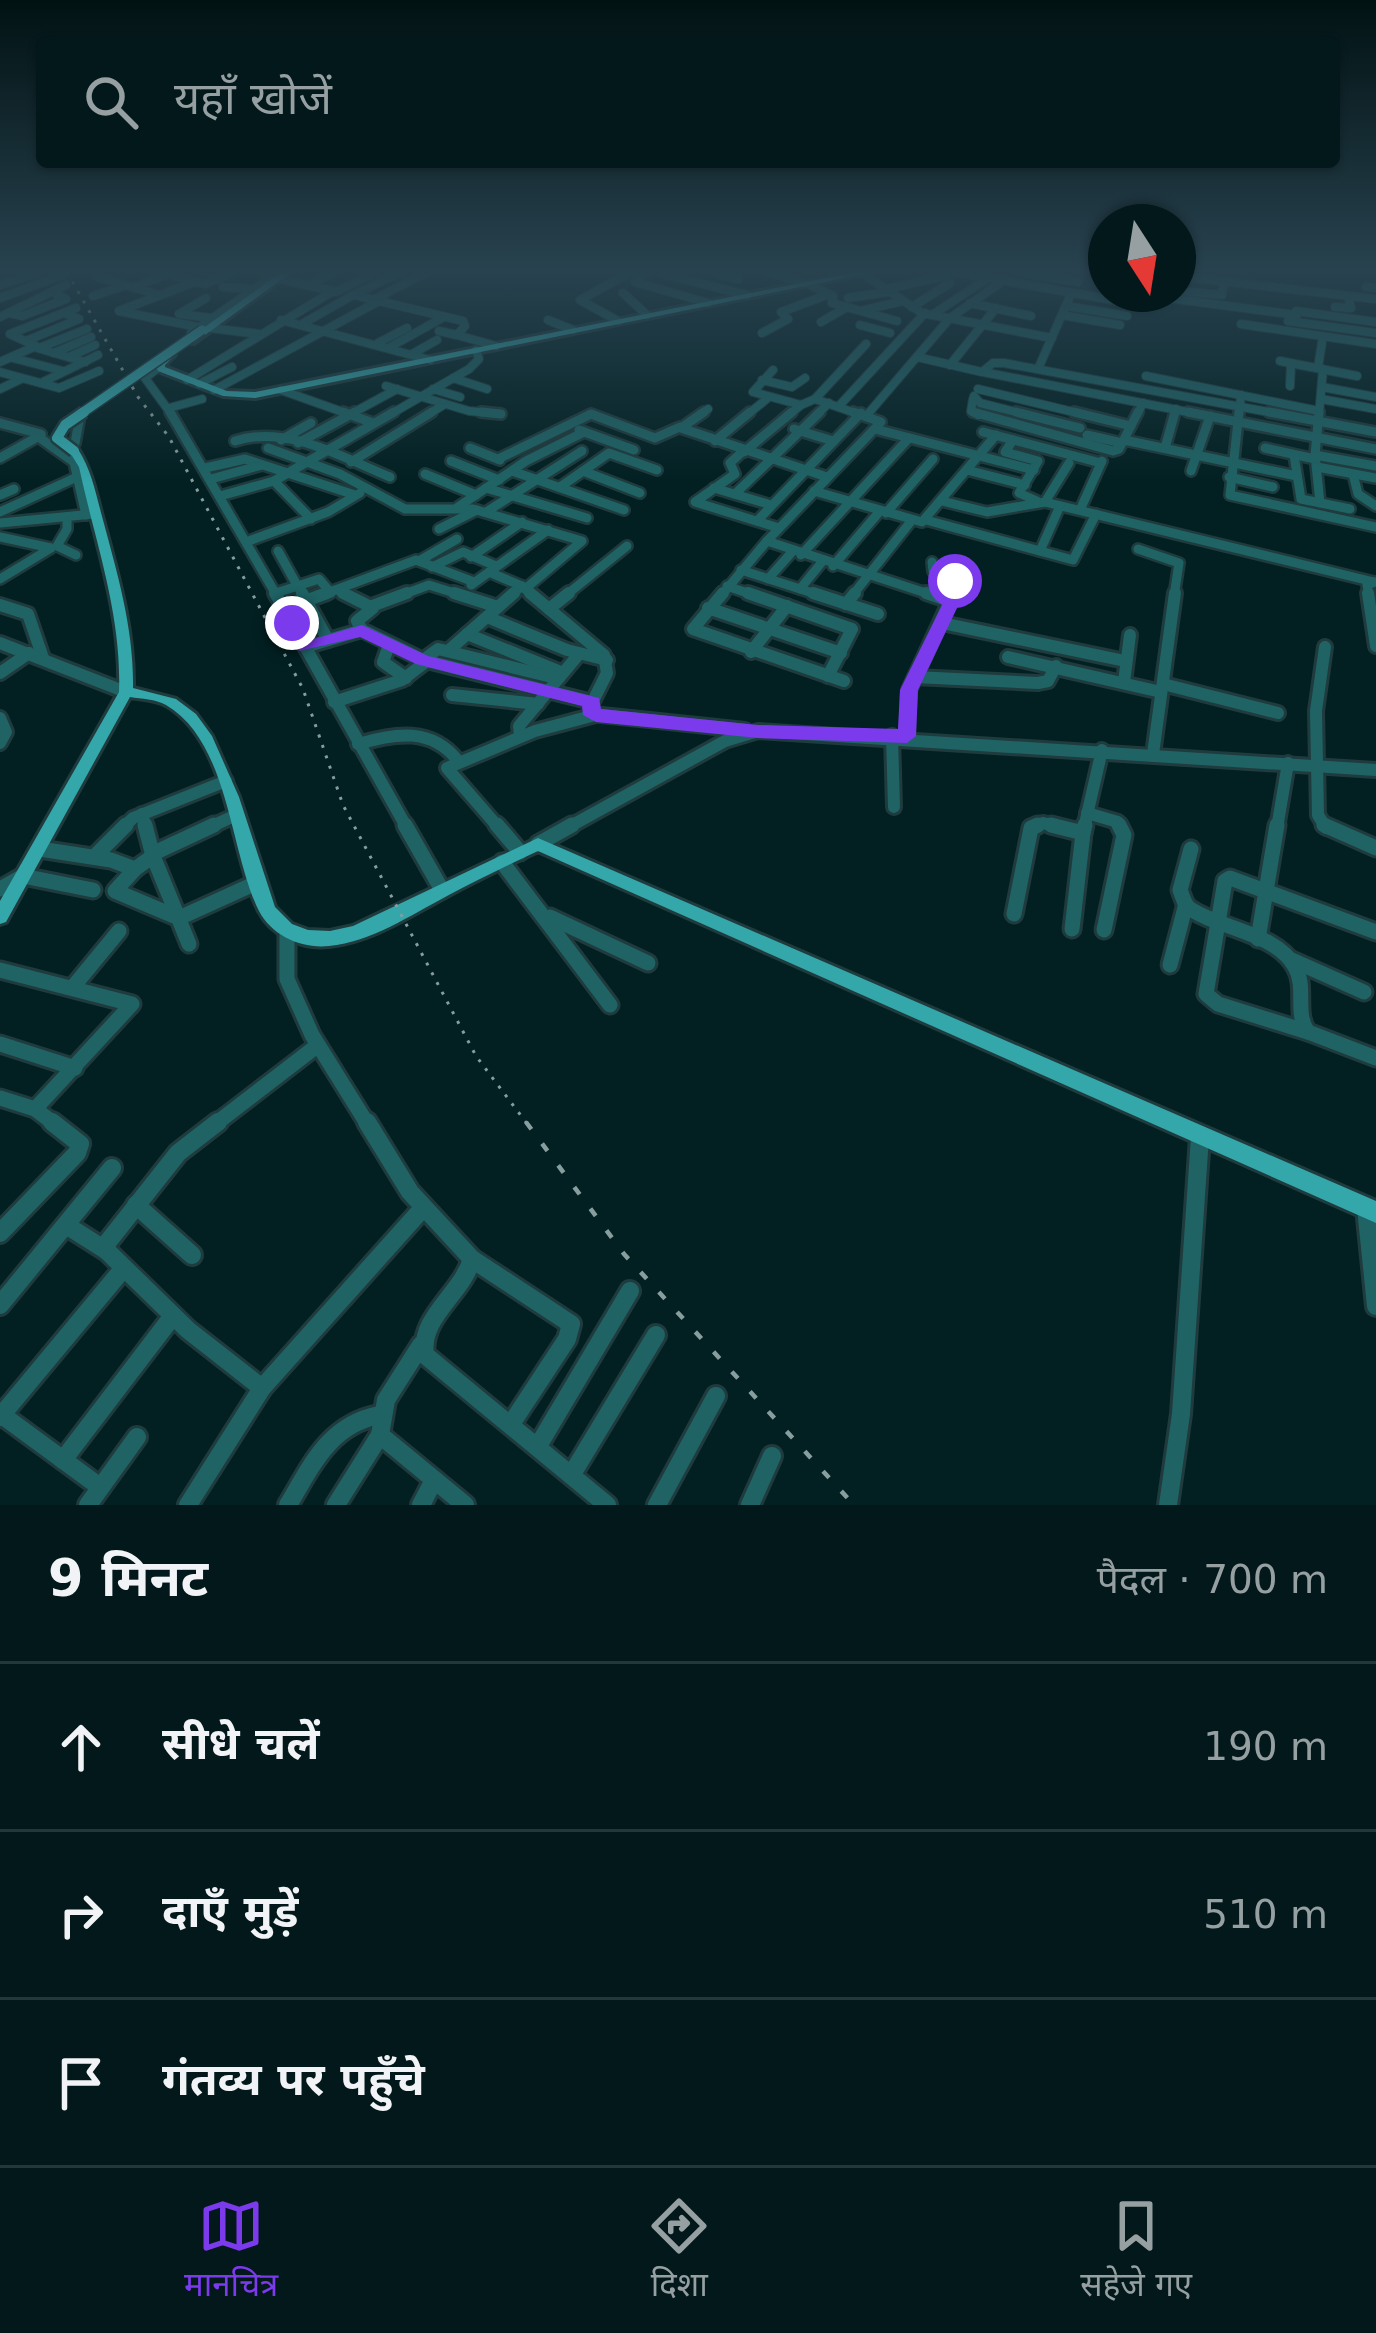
<!DOCTYPE html>
<html lang="hi">
<head>
<meta charset="utf-8">
<style>
	body { margin:0; font-family:"DejaVu Sans","Noto Sans Devanagari",sans-serif; background:#102527; color:#f1f3f6 }
	.compass { position:absolute; left:1088px; top:204px; width:108px; height:108px; border-radius:50%; background:#02181a; box-shadow:0 3px 9px #0004; rotate:168deg }
	.stop { position:absolute; width:36px; height:36px; margin:-27px; border:9px solid #7c3aed; border-radius:50%; background:#fff }
	.stop.end { background:#7c3aed; border-color:#fff; box-shadow:0 3px 12px #0008 }
	.list { margin:0; padding:0; list-style:none }
	h2 { display:flex; justify-content:space-between; align-items:center; height:156px; margin:0; padding:0 48px; font-size:51px }
	h2 small { font-size:39px; font-weight:400; color:#96a0a2 }
	.list li { display:grid; grid-template-columns:78px 1fr auto; gap:36px; align-items:center; box-sizing:border-box; height:168px; padding:0 48px; border-top:3px solid #233739 }
	.list b { display:block; font-size:45px; white-space:nowrap }
	.list em { font-size:39px; font-style:normal; color:#96a0a2 }
	.icon { flex:none; width:66px; height:66px; fill:none; stroke:currentColor; stroke-width:2; stroke-linecap:round; stroke-linejoin:round }
	.map { position:relative; flex:none; width:1376px; height:1505px; overflow:hidden }
	.search { position:absolute; background:#02181a; box-shadow:0 3px 9px #0004; left:36px; right:36px; top:36px; height:132px; display:flex; align-items:center; gap:30px; box-sizing:border-box; padding:0 42px; border-radius:12px; color:#96a0a2; font-size:45px }
	.sheet { height:660px; background:#02181a }
	nav { display:flex; justify-content:space-around; align-items:center; box-sizing:border-box; height:168px; border-top:3px solid #233739; background:#02181a; font-size:33px; color:#96a0a2 }
	nav a { display:grid; justify-items:center; gap:6px }
	nav .on { color:#7c3aed }
	.map>svg:first-child { display:block }
</style>
</head>
<body>
<div class="map">
<svg width="1376" height="1505" viewBox="0 0 1376 1505">
	<rect width="100%" height="100%" fill="#022022"/>
	<g fill="none" stroke-linecap="round" stroke-linejoin="round">
		<defs>
			<g id="minor-far4">
				<polyline points="106,272 97,277 160,295"/>
				<polyline points="648,272 635,282 708,303"/>
				<polyline points="713,272 738,279"/>
				<polyline points="768,272 805,284"/>
				<polyline points="955,272 1124,302 1136,294"/>
				<polyline points="1018,272 1078,282"/>
				<polyline points="663,274 747,295"/>
				<polyline points="863,274 922,313 1052,338"/>
				<polyline points="174,276 205,284 231,273"/>
				<polyline points="1178,276 1376,299"/>
				<polyline points="279,279 334,291"/>
				<polyline points="194,282 119,311 198,327"/>
				<polyline points="808,284 833,296 832,303 897,321"/>
				<polyline points="0,285 40,272"/>
				<polyline points="309,285 335,272"/>
				<polyline points="134,287 172,272"/>
				<polyline points="223,287 253,289"/>
				<polyline points="1366,287 1376,288"/>
				<polyline points="887,289 944,276"/>
				<polyline points="1178,291 1222,295 1223,286"/>
				<polyline points="336,292 374,273"/>
				<polyline points="623,293 647,315"/>
				<polyline points="353,295 401,272"/>
				<polyline points="354,295 463,321 465,326 457,335 496,346"/>
				<polyline points="93,296 123,286"/>
				<polyline points="1153,296 1297,315"/>
				<polyline points="0,298 62,275"/>
				<polyline points="206,298 179,314 211,318"/>
				<polyline points="848,298 888,292"/>
				<polyline points="375,299 427,272"/>
				<polyline points="970,303 1031,316"/>
				<polyline points="1066,306 1127,316"/>
				<polyline points="912,307 950,283"/>
				<polyline points="1335,307 1351,308 1349,300"/>
				<polyline points="864,310 903,301"/>
				<polyline points="1296,311 1376,322"/>
				<polyline points="9,313 22,316 66,299 57,295"/>
				<polyline points="932,315 985,280"/>
				<polyline points="1062,315 1120,325"/>
				<polyline points="0,317 66,285"/>
				<polyline points="281,320 430,360"/>
				<polyline points="548,320 573,330"/>
				<polyline points="618,321 580,300 631,272"/>
				<polyline points="1288,321 1376,333"/>
				<polyline points="821,322 847,307"/>
				<polyline points="302,324 353,295"/>
				<polyline points="1241,324 1376,344"/>
				<polyline points="860,325 890,333"/>
				<polyline points="210,328 259,334"/>
				<polyline points="439,331 457,335"/>
				<polyline points="191,333 279,272"/>
				<polyline points="762,333 788,319 781,312 829,294"/>
				<polyline points="26,341 79,319 64,313"/>
				<polyline points="378,343 407,328"/>
				<polyline points="34,347 85,362"/>
				<polyline points="390,347 444,317"/>
				<polyline points="39,348 87,329"/>
				<polyline points="54,353 91,337"/>
				<polyline points="412,354 437,340"/>
				<polyline points="69,357 95,345"/>
				<polyline points="917,357 982,372 993,363 1004,363 1285,415"/>
				<polyline points="13,358 63,371"/>
				<polyline points="1280,361 1357,376"/>
				<polyline points="0,362 36,346 10,334 76,308"/>
				<polyline points="950,365 996,308"/>
				<polyline points="159,367 145,378 172,415"/>
				<polyline points="1318,368 1322,342"/>
				<polyline points="1038,369 1071,294"/>
				<polyline points="773,370 753,392 801,405 815,399"/>
				<polyline points="0,372 59,388 99,371"/>
				<polyline points="983,372 1203,415"/>
				<polyline points="1146,376 1319,411"/>
				<polyline points="453,378 487,389"/>
				<polyline points="187,380 333,291"/>
				<polyline points="762,380 792,387 805,378"/>
				<polyline points="41,383 98,355"/>
				<polyline points="199,384 232,367"/>
				<polyline points="386,386 469,411 501,414"/>
				<polyline points="1290,386 1291,364"/>
				<polyline points="1322,387 1376,397"/>
				<polyline points="0,389 21,379"/>
				<polyline points="433,389 460,397"/>
				<polyline points="978,389 1086,415"/>
				<polyline points="214,390 379,301"/>
				<polyline points="281,390 351,415"/>
				<polyline points="974,396 980,403 1028,415"/>
				<polyline points="973,399 971,411 978,415"/>
				<polyline points="1321,399 1376,409"/>
				<polyline points="839,406 925,313"/>
				<polyline points="169,408 202,399"/>
				<polyline points="349,415 397,389"/>
				<polyline points="389,415 469,369 479,359 476,350"/>
				<polyline points="427,415 445,404"/>
				<polyline points="589,415 594,415"/>
				<polyline points="699,415 708,409"/>
				<polyline points="747,415 769,397"/>
				<polyline points="789,415 801,405"/>
				<polyline points="816,415 829,403"/>
				<polyline points="861,415 815,399 866,344"/>
				<polyline points="867,415 950,318 1000,283"/>
				<polyline points="1137,415 1143,403"/>
				<polyline points="1174,415 1176,409"/>
				<polyline points="1239,415 1241,395"/>
				<polyline points="1319,415 1323,369"/>
			</g>
			<g id="minor-far3">
				<polyline points="170,412 277,596"/>
				<polyline points="343,412 373,423"/>
				<polyline points="481,412 501,414"/>
				<polyline points="704,412 681,428 827,477"/>
				<polyline points="853,412 881,422 767,541 935,596"/>
				<polyline points="973,412 1113,451 1119,449 1138,412"/>
				<polyline points="1016,412 1080,428"/>
				<polyline points="1074,412 1131,426"/>
				<polyline points="1188,412 1376,449"/>
				<polyline points="1239,412 1230,495 1376,527"/>
				<polyline points="1269,412 1376,432"/>
				<polyline points="1319,412 1315,455 1320,503"/>
				<polyline points="0,423 41,434"/>
				<polyline points="794,429 833,441"/>
				<polyline points="875,429 1034,470"/>
				<polyline points="579,430 634,450"/>
				<polyline points="983,432 1101,463"/>
				<polyline points="1087,435 1122,443"/>
				<polyline points="40,438 74,462 86,515"/>
				<polyline points="281,440 311,423"/>
				<polyline points="1013,440 1005,452 1038,461 1019,493 1037,501"/>
				<polyline points="1124,440 1297,476"/>
				<path d="M235 441C287 424 343 458 390 477"/>
				<polyline points="715,441 750,412"/>
				<polyline points="298,443 355,412"/>
				<polyline points="268,448 340,474 405,509 473,509 582,541 525,589 533,596"/>
				<polyline points="470,448 500,460"/>
				<polyline points="1165,448 1175,412"/>
				<polyline points="1265,448 1315,459"/>
				<polyline points="66,452 75,443 79,421"/>
				<polyline points="742,452 730,463 735,474 695,502 779,528"/>
				<polyline points="744,452 792,412"/>
				<polyline points="1294,455 1301,499 1350,509"/>
				<polyline points="1315,455 1376,466"/>
				<polyline points="0,458 41,435"/>
				<polyline points="498,459 591,414 655,438 680,427"/>
				<polyline points="451,461 499,480"/>
				<polyline points="351,462 432,412"/>
				<polyline points="1317,467 1376,478"/>
				<polyline points="205,468 245,459 355,495"/>
				<polyline points="967,470 1025,485"/>
				<polyline points="512,471 624,510"/>
				<polyline points="583,471 640,493"/>
				<polyline points="1191,471 1210,416"/>
				<polyline points="425,474 476,495"/>
				<polyline points="1353,474 1358,494 1376,506"/>
				<polyline points="1229,477 1273,487"/>
				<polyline points="211,479 262,465"/>
				<polyline points="560,487 609,453 657,470"/>
				<polyline points="486,488 587,518"/>
				<polyline points="714,488 771,505"/>
				<polyline points="814,491 922,522 996,435"/>
				<polyline points="735,494 820,412"/>
				<polyline points="0,495 14,489"/>
				<polyline points="220,496 274,481"/>
				<polyline points="942,501 987,512 1045,502 1374,582"/>
				<polyline points="1045,502 1069,463"/>
				<polyline points="458,507 526,461 584,432"/>
				<polyline points="1080,510 1102,461"/>
				<polyline points="0,512 77,477"/>
				<polyline points="486,512 582,451"/>
				<polyline points="886,513 933,459"/>
				<polyline points="67,517 67,529 57,546 76,555"/>
				<polyline points="311,519 274,481 394,412"/>
				<polyline points="926,520 1073,560 1096,514"/>
				<polyline points="757,521 861,413"/>
				<polyline points="0,523 93,514"/>
				<polyline points="439,529 477,510"/>
				<polyline points="0,537 51,548"/>
				<polyline points="246,542 328,512 360,493"/>
				<polyline points="1138,549 1179,563 1174,596"/>
				<polyline points="278,551 303,596"/>
				<polyline points="1040,551 1060,506"/>
				<polyline points="801,555 909,438"/>
				<polyline points="471,557 522,522"/>
				<polyline points="419,561 457,539"/>
				<polyline points="932,562 933,571 959,585 953,596"/>
				<polyline points="833,566 880,511"/>
				<polyline points="432,567 463,552 496,566"/>
				<polyline points="741,570 822,596"/>
				<polyline points="489,572 524,587"/>
				<polyline points="0,579 51,548"/>
				<polyline points="768,579 792,552"/>
				<polyline points="471,585 548,530"/>
				<polyline points="727,586 756,596"/>
				<polyline points="800,589 822,562"/>
				<polyline points="339,591 349,596"/>
				<polyline points="276,593 319,579 331,593"/>
				<polyline points="319,596 416,560 474,582"/>
				<polyline points="399,596 429,585 464,596"/>
				<polyline points="511,596 522,586"/>
				<polyline points="565,596 627,546"/>
				<polyline points="721,596 767,541"/>
				<polyline points="852,596 912,520"/>
				<polyline points="1369,596 1367,585 1375,582"/>
			</g>
			<g id="minor-far2">
				<polyline points="275,593 407,828"/>
				<polyline points="302,593 328,640"/>
				<polyline points="343,593 373,608 357,621 362,630"/>
				<polyline points="454,593 498,607"/>
				<polyline points="530,593 604,655 607,673 590,707 592,714 745,730"/>
				<polyline points="723,593 693,629 844,681"/>
				<polyline points="748,593 852,629 828,676"/>
				<polyline points="813,593 878,614"/>
				<polyline points="1368,593 1376,646"/>
				<polyline points="308,600 327,593"/>
				<polyline points="950,601 954,593"/>
				<polyline points="846,604 855,593"/>
				<polyline points="0,605 28,614 43,658"/>
				<polyline points="372,606 407,593"/>
				<polyline points="708,608 841,653"/>
				<polyline points="549,609 569,593"/>
				<polyline points="487,617 567,650 607,660"/>
				<polyline points="942,623 1125,661"/>
				<polyline points="467,634 561,672"/>
				<polyline points="0,643 126,692"/>
				<polyline points="389,645 383,662 406,678"/>
				<polyline points="305,647 362,630 423,660 592,702"/>
				<polyline points="1325,647 1316,711 1318,815 1326,828"/>
				<polyline points="448,651 514,593"/>
				<polyline points="751,652 787,606"/>
				<polyline points="1008,657 1161,692"/>
				<polyline points="423,660 438,649 556,678"/>
				<polyline points="0,673 29,653"/>
				<polyline points="915,677 1038,683 1048,681 1056,666"/>
				<polyline points="1124,682 1130,635"/>
				<polyline points="1163,684 1278,713"/>
				<polyline points="452,695 538,704"/>
				<polyline points="334,702 402,680 427,661"/>
				<polyline points="0,718 6,732 0,743"/>
				<polyline points="520,736 519,726 579,654"/>
				<polyline points="892,736 894,807"/>
				<polyline points="907,736 909,690 950,601 926,593"/>
				<path d="M358 744C395 733 432 727 458 761"/>
				<polyline points="1153,754 1175,593"/>
				<polyline points="1087,813 1118,822 1121,828"/>
				<polyline points="142,814 146,828"/>
				<polyline points="123,828 133,818 226,781"/>
				<polyline points="208,828 234,816"/>
				<polyline points="499,828 447,768 535,731 595,715"/>
				<polyline points="567,828 725,741 758,731 1376,770"/>
				<polyline points="1031,828 1043,823 1063,828"/>
				<polyline points="1084,828 1102,750"/>
				<polyline points="1277,828 1288,763"/>
			</g>
			<g id="minor-far1">
				<polyline points="145,825 153,856"/>
				<polyline points="405,825 442,890"/>
				<polyline points="497,825 520,852"/>
				<polyline points="1051,825 1083,833 1085,825"/>
				<polyline points="1324,825 1376,848"/>
				<polyline points="538,844 572,825"/>
				<polyline points="40,849 111,860 135,869 153,856 189,944"/>
				<path d="M1191 849 1180 890 1186 906C1217 929 1276 932 1295 967 1307 987 1294 1014 1308 1032L1376 1058"/>
				<polyline points="152,854 214,825"/>
				<polyline points="94,857 126,825"/>
				<polyline points="502,862 610,1005"/>
				<polyline points="135,869 115,891 179,918 256,883"/>
				<polyline points="0,889 23,876 93,890"/>
				<polyline points="1014,914 1031,828 1038,825"/>
				<polyline points="550,917 648,963"/>
				<polyline points="1072,929 1083,833"/>
				<polyline points="287,930 287,979 312,1035 368,1125"/>
				<polyline points="1104,930 1124,835 1119,825"/>
				<polyline points="1258,939 1277,825"/>
				<polyline points="1292,960 1364,992"/>
				<polyline points="1170,965 1186,904"/>
				<polyline points="0,970 132,1004 35,1109"/>
				<polyline points="73,987 119,931"/>
				<polyline points="1308,1032 1218,1004 1206,994 1225,881 1230,878 1376,932"/>
				<polyline points="0,1044 75,1068"/>
				<polyline points="0,1098 35,1109 56,1125"/>
				<polyline points="214,1125 318,1045"/>
			</g>
			<g id="minor">
				<path d="M367 1122 410 1192 472 1259C462 1294 419 1317 425 1355L607 1505"/>
				<polyline points="136,1205 192,1255"/>
				<polyline points="1366,1208 1376,1306"/>
				<polyline points="66,1225 107,1251 188,1330 262,1388"/>
				<polyline points="0,1233 77,1153 80,1144 52,1122"/>
				<polyline points="103,1248 178,1153 218,1122"/>
				<polyline points="472,1259 571,1324 567,1339 511,1424"/>
				<polyline points="0,1305 112,1168"/>
				<polyline points="421,1345 386,1400 380,1435 465,1505"/>
				<polyline points="2,1415 100,1487"/>
				<polyline points="0,1417 123,1269"/>
				<polyline points="538,1446 630,1291"/>
				<polyline points="63,1460 172,1317"/>
				<polyline points="572,1474 656,1335"/>
				<polyline points="88,1505 137,1437"/>
				<polyline points="188,1505 262,1388 423,1208"/>
				<path d="M288 1505C312 1465 329 1425 379 1415"/>
				<polyline points="336,1505 380,1435"/>
				<polyline points="421,1505 434,1480"/>
				<polyline points="657,1505 716,1396"/>
				<polyline points="750,1505 772,1456"/>
				<polyline points="1168,1505 1181,1414 1200,1137"/>
			</g>
			<g id="major">
				<polygon points="282,272 292,272 194,343 188,343 188,339"/>
				<polygon points="856,272 874,272 255,398 223,396 158,371 155,364 168,353 174,353 175,355 165,365 165,367 227,391 255,392"/>
				<path d="M70 449H78C92 471 96 495 103 520 118 576 134 630 133 688L176 699 196 714 212 736 239 797 275 907 292 924 308 930 330 931 353 926 538 838 1376 1201V1223L538 851C508 865 477 880 447 896 411 915 371 942 329 946 302 949 272 936 259 911 229 851 230 743 166 705 155 699 142 699 130 697L6 922 0 924V901L119 692C122 614 95 542 79 467L69 451Z"/>
			</g>
		</defs>
		<!-- minor-far4 casing -->
		<use href="#minor-far4" stroke="#1f3b3d" stroke-width="10"/>
		<!-- minor-far3 casing -->
		<use href="#minor-far3" stroke="#1f3b3d" stroke-width="14"/>
		<!-- minor-far2 casing -->
		<use href="#minor-far2" stroke="#1f3b3d" stroke-width="18"/>
		<!-- minor-far1 casing -->
		<use href="#minor-far1" stroke="#1f3b3d" stroke-width="21"/>
		<!-- minor casing -->
		<use href="#minor" stroke="#1f3b3d" stroke-width="24"/>
		<!-- major casing -->
		<use href="#major" stroke="#1f3b3d" stroke-width="6"/>
		<!-- minor-far4 -->
		<use href="#minor-far4" stroke="#1f6365" stroke-width="8"/>
		<!-- minor-far3 -->
		<use href="#minor-far3" stroke="#1f6365" stroke-width="9"/>
		<!-- minor-far2 -->
		<use href="#minor-far2" stroke="#1f6365" stroke-width="12"/>
		<!-- minor-far1 -->
		<use href="#minor-far1" stroke="#1f6365" stroke-width="15"/>
		<!-- minor -->
		<use href="#minor" stroke="#1f6365" stroke-width="18"/>
		<!-- major -->
		<use href="#major" fill="#34a7ab" fill-rule="evenodd"/>
		<!-- rail-far1 -->
		<polyline stroke="#889d9e" stroke-width="3" stroke-dasharray="3 8" stroke-linecap="butt" points="67,272 138,397 169,437 303,689 343,805 476,1056 528,1125"/>
		<!-- rail -->
		<polyline stroke="#889d9e" stroke-width="4.5" stroke-dasharray="9 18" stroke-linecap="butt" points="526,1122 624,1254 854,1505"/>
		<defs>
			<polyline id="major-bridge-far1" points="79,415 202,330"/>
			<polyline id="major-bridge" points="74,451 57,438 65,425 84,412"/>
		</defs>
		<!-- major-bridge-far1 casing -->
		<use href="#major-bridge-far1" stroke="#1f3b3d" stroke-width="12" stroke-linecap="butt"/>
		<!-- major-bridge casing -->
		<use href="#major-bridge" stroke="#1f3b3d" stroke-width="15" stroke-linecap="butt"/>
		<!-- major-bridge-far1 -->
		<use href="#major-bridge-far1" stroke="#34a7ab" stroke-width="9"/>
		<!-- major-bridge -->
		<use href="#major-bridge" stroke="#34a7ab" stroke-width="10"/>
	</g>
	<!-- sky -->
	<linearGradient id="sky" x2="0" y2="1"><stop stop-color="#011213"/><stop offset="0.56" stop-color="#28424f"/><stop offset="1" stop-color="#28424f" stop-opacity="0"/></linearGradient>
	<rect width="1376" height="483" fill="url(#sky)"/>
	<!-- route -->
	<polygon fill="#7c3aed" points="955,576 967,587 918,690 916,736 907,743 758,738 596,722 583,715 582,706 416,664 360,637 299,651 284,623 298,619 310,640 362,625 428,656 599,698 601,709 758,725 898,729 900,690 951,587 947,581"/>
</svg>
<svg class="compass" viewBox="-18 -18 36 36"><path d="M0-13l5 13h-10z" fill="#e53935"/><path d="M0 13l5-13h-10z" fill="#96a0a2"/></svg>
<div class="stop" style="left:955px;top:581px"></div>
<div class="stop end" style="left:292px;top:623px"></div>
<div class="search"><svg class="icon" aria-label="search" viewBox="0 0 24 24"><circle cx="10" cy="10" r="6"/><path d="M15 15l6 6"/></svg>यहाँ खोजें</div>
</div>
<section class="sheet">
<h2>9 मिनट<small>पैदल · 700 m</small></h2>
<ul class="list">
<li><svg class="icon" aria-label="ahead" viewBox="0 0 24 24"><path d="M12 20V5M6 11l6-6 6 6"/></svg><div><b>सीधे चलें</b></div><em>190 m</em></li>
<li><svg class="icon" aria-label="right" viewBox="0 0 24 24"><path d="M7 20v-9h11M14 6l5 5-5 5"/></svg><div><b>दाएँ मुड़ें</b></div><em>510 m</em></li>
<li><svg class="icon" aria-label="arrive" viewBox="0 0 24 24"><path d="M6 21V4h12l-3 4 3 4H6"/></svg><div><b>गंतव्य पर पहुँचे</b></div></li>
</ul>
</section>
<nav>
<a class="on"><svg class="icon" aria-label="map" viewBox="0 0 24 24"><path d="M3 6l6-2 6 2 6-2v14l-6 2-6-2-6 2zM9 4v14M15 6v14"/></svg>मानचित्र</a>
<a><svg class="icon" aria-label="directions" viewBox="0 0 24 24"><path d="M12 3l9 9-9 9-9-9zM9 14v-3h6M13 9l2 2-2 2"/></svg>दिशा</a>
<a><svg class="icon" aria-label="saved" viewBox="0 0 24 24"><path d="M7 4h10v16l-5-4-5 4z"/></svg>सहेजे गए</a>
</nav>
</body>
</html>
